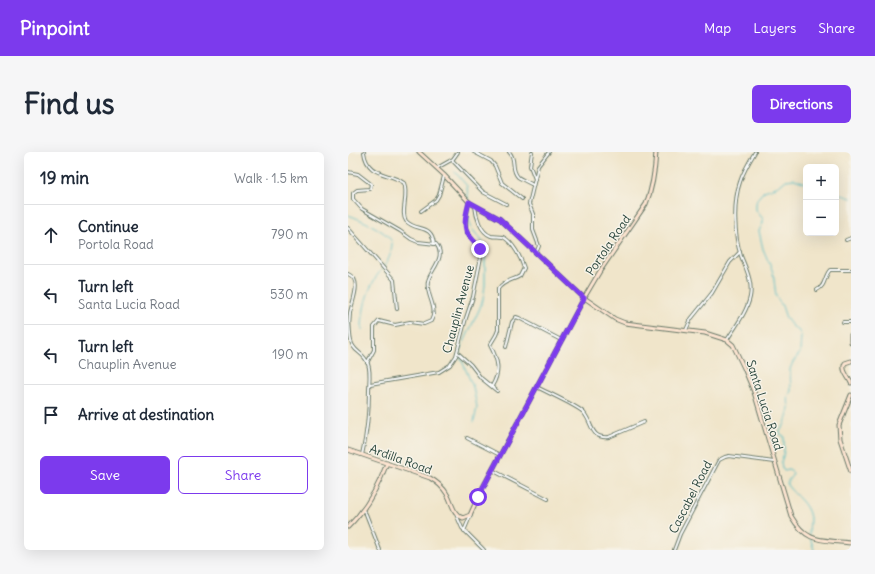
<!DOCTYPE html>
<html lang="en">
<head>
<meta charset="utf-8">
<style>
	body { margin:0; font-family:Delius,sans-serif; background:#f6f6f7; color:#1f2937 }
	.controls { position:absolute; right:12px; top:12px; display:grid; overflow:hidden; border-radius:6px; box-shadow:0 4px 16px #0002 }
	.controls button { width:36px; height:36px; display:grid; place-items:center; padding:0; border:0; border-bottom:1px solid #e0e1e3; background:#fff; color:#1f2937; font:20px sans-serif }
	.stop { position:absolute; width:12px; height:12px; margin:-9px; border:3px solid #7c3aed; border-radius:50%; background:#fff }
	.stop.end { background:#7c3aed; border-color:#fff; box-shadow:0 1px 4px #0008 }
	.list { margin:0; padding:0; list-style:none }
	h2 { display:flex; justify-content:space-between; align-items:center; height:52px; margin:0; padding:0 16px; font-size:17px }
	h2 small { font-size:13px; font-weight:400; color:#747a83 }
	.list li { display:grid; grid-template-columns:26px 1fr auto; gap:12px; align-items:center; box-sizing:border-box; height:60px; padding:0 16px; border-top:1px solid #e0e1e3 }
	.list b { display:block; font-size:15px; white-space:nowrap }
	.list p { margin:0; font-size:13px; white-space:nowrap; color:#747a83 }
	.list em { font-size:13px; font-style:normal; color:#747a83 }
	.actions { display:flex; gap:8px; padding:12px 16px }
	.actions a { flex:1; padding:9px 0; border:1px solid #7c3aed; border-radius:6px; text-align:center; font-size:14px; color:#7c3aed }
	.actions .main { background:#7c3aed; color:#fff }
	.icon { flex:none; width:22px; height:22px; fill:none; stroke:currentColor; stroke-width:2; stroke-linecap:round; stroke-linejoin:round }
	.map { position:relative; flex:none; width:503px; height:398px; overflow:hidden; border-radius:6px }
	header { display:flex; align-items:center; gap:24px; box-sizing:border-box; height:56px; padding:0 20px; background:#7c3aed; color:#fff }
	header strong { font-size:19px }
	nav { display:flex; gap:22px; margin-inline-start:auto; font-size:14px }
	.intro { display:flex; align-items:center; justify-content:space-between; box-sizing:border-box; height:96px; padding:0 24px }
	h1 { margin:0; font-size:28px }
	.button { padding:10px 18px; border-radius:6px; background:#7c3aed; color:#fff; font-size:14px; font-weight:700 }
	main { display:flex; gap:24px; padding:0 24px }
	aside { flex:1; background:#fff; border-radius:6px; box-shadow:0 4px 16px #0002 }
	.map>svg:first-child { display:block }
</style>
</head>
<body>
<header>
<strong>Pinpoint</strong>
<nav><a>Map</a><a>Layers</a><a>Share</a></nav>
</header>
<div class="intro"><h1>Find us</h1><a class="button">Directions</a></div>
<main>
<aside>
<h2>19 min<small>Walk · 1.5 km</small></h2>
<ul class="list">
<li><svg class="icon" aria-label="ahead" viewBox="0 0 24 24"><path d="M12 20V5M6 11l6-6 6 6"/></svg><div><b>Continue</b><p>Portola Road</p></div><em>790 m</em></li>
<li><svg class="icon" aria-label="left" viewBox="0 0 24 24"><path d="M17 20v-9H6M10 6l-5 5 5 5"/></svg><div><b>Turn left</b><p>Santa Lucia Road</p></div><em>530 m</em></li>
<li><svg class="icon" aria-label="left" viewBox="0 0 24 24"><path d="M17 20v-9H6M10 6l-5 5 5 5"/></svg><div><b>Turn left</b><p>Chauplin Avenue</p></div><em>190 m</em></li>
<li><svg class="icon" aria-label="arrive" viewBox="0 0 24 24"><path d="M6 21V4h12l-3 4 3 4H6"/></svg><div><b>Arrive at destination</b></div></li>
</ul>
<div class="actions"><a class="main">Save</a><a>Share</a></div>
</aside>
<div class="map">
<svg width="503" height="398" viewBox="0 0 503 398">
	<rect width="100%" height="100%" fill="#f7f3e8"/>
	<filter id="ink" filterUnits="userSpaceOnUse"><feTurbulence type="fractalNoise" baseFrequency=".025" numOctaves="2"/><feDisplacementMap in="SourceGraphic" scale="8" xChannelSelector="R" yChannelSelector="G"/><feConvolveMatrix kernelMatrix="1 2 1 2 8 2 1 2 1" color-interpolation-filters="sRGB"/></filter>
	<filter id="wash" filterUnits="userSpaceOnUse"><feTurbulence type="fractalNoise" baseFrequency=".012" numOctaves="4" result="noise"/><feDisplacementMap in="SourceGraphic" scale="16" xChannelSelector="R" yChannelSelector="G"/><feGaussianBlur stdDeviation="0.9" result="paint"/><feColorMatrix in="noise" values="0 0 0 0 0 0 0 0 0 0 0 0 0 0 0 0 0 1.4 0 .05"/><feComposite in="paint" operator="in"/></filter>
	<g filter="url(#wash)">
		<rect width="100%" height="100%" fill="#f0e5ca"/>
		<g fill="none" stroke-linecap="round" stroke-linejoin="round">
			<!-- stream -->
			<g stroke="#4dbbc5" stroke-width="1">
				<polyline points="107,20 119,34 120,47"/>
				<path d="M458 31 446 27 438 28 431 34 416 39 409 47 408 52V58L415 67V71L411 79 415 97 425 120 428 144 434 154 438 166 444 174 450 178 453 183 452 201 445 210 442 217 443 239 440 245 441 257 437 272 432 279V282L436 284C436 294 437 301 433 310L434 316 436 319 441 318 445 321C444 326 439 327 439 333 447 344 460 351 462 366 462 371 461 377 461 382"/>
				<polyline points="488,41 503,46"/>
				<path d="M0 63C10 66 42 80 44 91 44 94 43 100 42 103 39 113 32 118 27 127 18 141 14 161 14 178"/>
				<polyline points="112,201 115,192 131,158 135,148 137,133 137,98 134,89 124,77 119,62"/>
				<polyline points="112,204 125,235 129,255 126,270"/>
				<polyline points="462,385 466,398"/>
			</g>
		</g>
	</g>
	<g filter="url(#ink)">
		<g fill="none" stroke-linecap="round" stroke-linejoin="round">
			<defs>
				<g id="street">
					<path d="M16 0C19 25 41 20 56 31 61 43 52 61 58 69 68 80 84 71 86 92"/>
					<polyline points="126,0 143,9 147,14 154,31 174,47"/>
					<path d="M161 0C169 7 162 17 170 25 174 28 180 30 185 33"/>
					<polyline points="184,0 182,14 187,27"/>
					<polyline points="104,8 135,40 158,52"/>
					<polyline points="89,16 105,7 110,0"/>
					<path d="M0 20 10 22 23 32 22 37 9 38 5 41V47L14 57 52 79 63 87 70 90 88 92C99 105 83 117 80 129 77 143 91 155 83 169L76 172 62 170 47 173 31 169 26 175V198L19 211"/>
					<path d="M127 54C128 64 132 80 143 84 147 85 151 84 155 85 165 90 173 106 176 116L172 124C164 129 156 128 150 137V178L148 183 142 193C150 208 153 219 144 234"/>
					<polyline points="73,59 88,48 91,43 96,24"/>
					<polyline points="0,76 46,128 49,157"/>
					<polyline points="498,88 503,86"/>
					<polyline points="188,101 191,94 185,78 185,62 181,52 190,14 201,0"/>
					<path d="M0 122C15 128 4 149 2 161 1 168 1 175 2 182 3 202 15 198 20 212 23 220 21 231 21 239 21 261 19 281 14 303"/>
					<path d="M469 138C478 134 476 124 482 118H503"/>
					<polyline points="495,170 503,170"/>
					<polyline points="338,178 343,167 364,141 382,110 392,100"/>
					<path d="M379 188C387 175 399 160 402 145 405 130 398 117 393 104 386 84 385 50 392 30 395 20 401 10 407 0"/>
					<polyline points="158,195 164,170 168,165 171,166 213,188"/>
					<polyline points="110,201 123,213 133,226 149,239"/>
					<polyline points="22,232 91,220 102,213 108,204 118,166 125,145 133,105 131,95 120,82 118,77 118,66 121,50"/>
					<path d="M189 235C198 240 232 255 236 261 245 272 242 287 261 285L296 270"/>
					<polyline points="119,286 152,303"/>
					<polyline points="144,318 200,347"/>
					<polyline points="15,358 18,362 32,398"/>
					<polyline points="108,362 114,376 136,398"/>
					<polyline points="116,379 123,362"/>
					<polyline points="326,398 332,382 371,308 377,305 381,304 426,310"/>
				</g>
				<g id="secondary">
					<path d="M71 0 96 23 122 51 152 67 235 145 267 167 277 171 357 181 379 188 385 193 396 216 406 240 443 364C460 393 474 387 503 391"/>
					<polyline points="503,183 503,190"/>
					<path d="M503 209 497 211C493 218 500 224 503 231"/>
					<polyline points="503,243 491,273 492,287 503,320"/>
					<path d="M0 298 82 326C89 330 95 335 99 342 104 350 105 363 115 366L122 363 132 341 236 146 252 119 298 52C305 35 307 19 308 0"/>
					<path d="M0 375C19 356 30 336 39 311"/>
				</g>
			</defs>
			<!-- street casing -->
			<use href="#street" stroke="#687868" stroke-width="4"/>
			<!-- secondary casing -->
			<use href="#secondary" stroke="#687868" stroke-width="5"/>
			<!-- street -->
			<use href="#street" stroke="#fff" stroke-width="2"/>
			<!-- secondary -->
			<use href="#secondary" stroke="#fde4d0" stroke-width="3"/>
		</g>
	</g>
	<g fill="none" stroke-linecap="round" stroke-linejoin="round" filter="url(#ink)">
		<!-- route -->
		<path stroke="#7c3aed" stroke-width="5" d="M130 345 236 146 152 67 121 50C119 59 114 74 120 82 124 88 129 91 132 97"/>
	</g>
	<g text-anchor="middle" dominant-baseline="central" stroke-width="3" stroke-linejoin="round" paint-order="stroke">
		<!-- street labels -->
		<g font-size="12" fill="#1f3d34" stroke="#f7f3e8">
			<text transform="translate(260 93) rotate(-56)">Portola Road</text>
			<text transform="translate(110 157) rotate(-75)">Chauplin Avenue</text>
			<text transform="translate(417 253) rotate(72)">Santa Lucia Road</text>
			<text transform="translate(53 307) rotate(20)">Ardilla Road</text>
			<text transform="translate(342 345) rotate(-63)">Cascabel Road</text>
		</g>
	</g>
</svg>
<div class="controls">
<button>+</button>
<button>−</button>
</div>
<div class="stop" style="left:130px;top:345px"></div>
<div class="stop end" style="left:132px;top:97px"></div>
</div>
</main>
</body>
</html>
